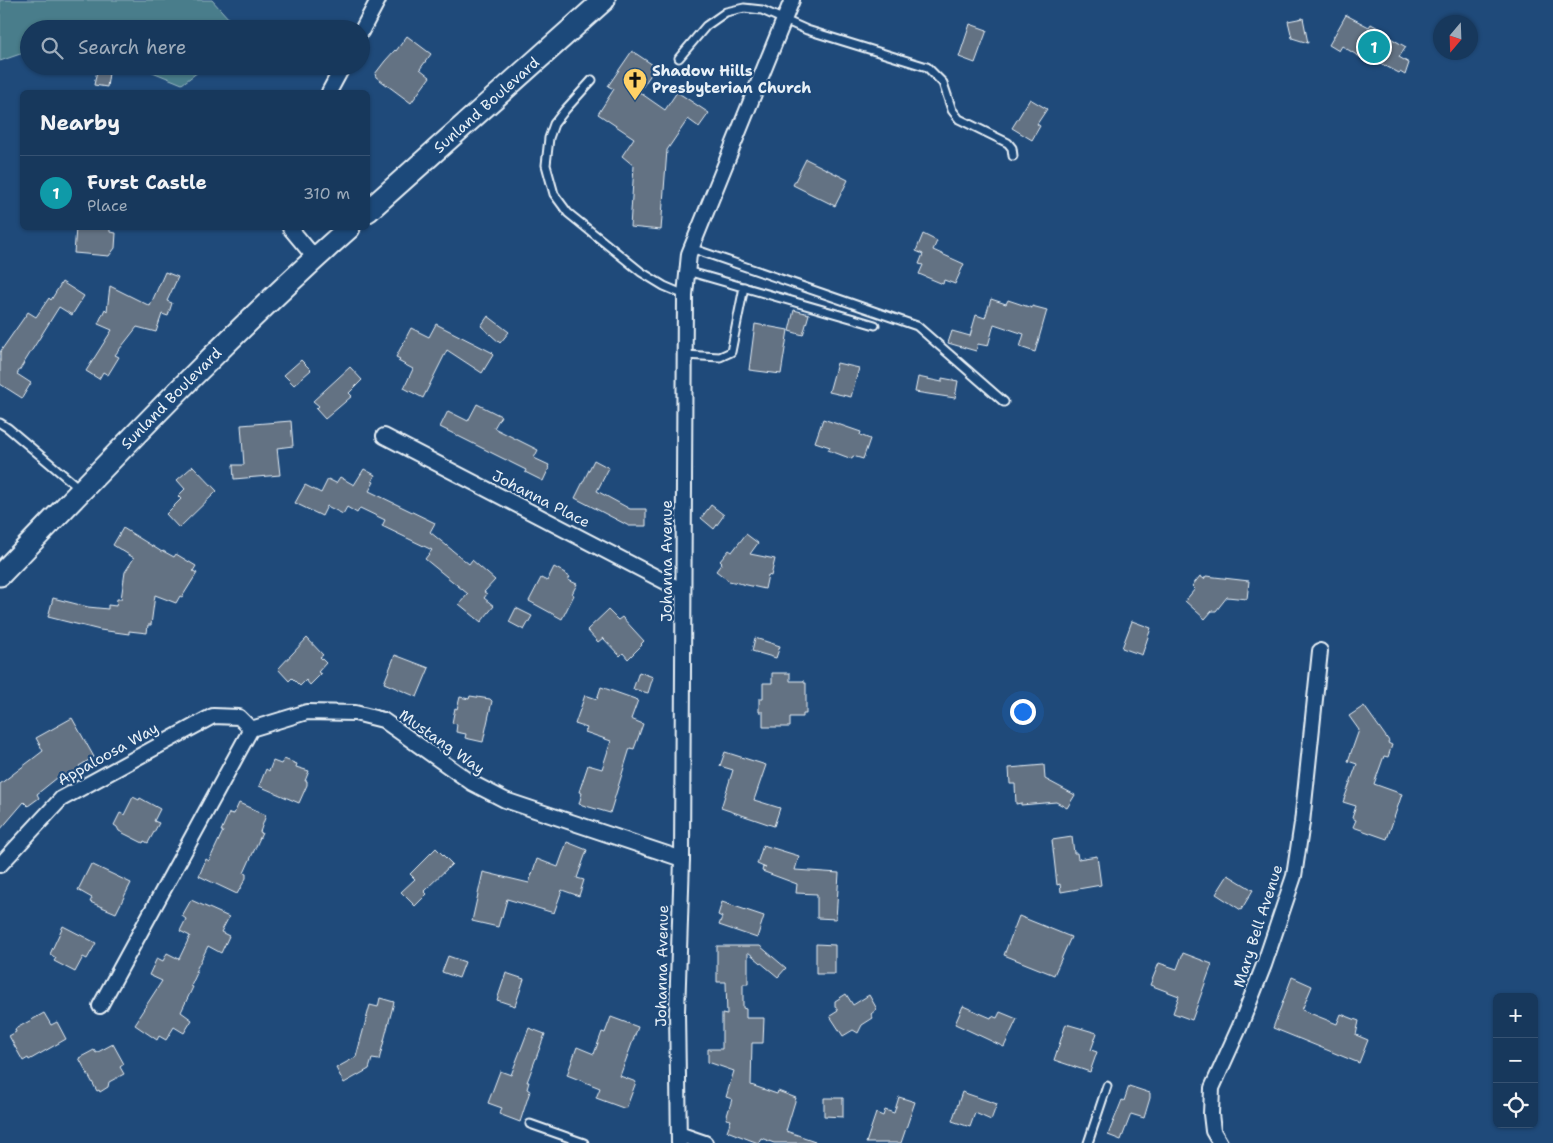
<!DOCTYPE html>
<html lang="en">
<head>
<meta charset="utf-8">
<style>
	body { margin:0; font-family:"Shantell Sans",sans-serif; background:#244365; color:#f1f3f6 }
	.controls { position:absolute; right:15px; bottom:15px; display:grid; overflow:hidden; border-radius:8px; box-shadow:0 1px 4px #0004 }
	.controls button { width:45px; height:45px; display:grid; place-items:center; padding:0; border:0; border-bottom:1px solid #365272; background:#17385c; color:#f1f3f6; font:25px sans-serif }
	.compass { position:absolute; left:1433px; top:15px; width:45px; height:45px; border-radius:50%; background:#17385c; box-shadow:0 1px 4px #0004; rotate:199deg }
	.you { position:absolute; left:1022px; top:711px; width:18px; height:18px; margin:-12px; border:4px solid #fff; border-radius:50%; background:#1a73e8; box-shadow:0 0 0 8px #1a73e833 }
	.badge { display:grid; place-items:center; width:32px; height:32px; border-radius:50%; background:#ffd166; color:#fff; font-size:16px; font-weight:700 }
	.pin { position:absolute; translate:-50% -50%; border:2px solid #fff; box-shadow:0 1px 5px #0006 }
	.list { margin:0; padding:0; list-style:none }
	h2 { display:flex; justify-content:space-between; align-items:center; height:65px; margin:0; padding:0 20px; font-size:21px }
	h2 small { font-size:16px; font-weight:400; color:#9eacbb }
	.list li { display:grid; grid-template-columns:32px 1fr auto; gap:15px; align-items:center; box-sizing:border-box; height:75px; padding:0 20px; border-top:1px solid #365272 }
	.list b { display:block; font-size:19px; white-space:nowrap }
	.list p { margin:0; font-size:16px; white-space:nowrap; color:#9eacbb }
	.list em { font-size:16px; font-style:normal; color:#9eacbb }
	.icon { flex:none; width:28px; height:28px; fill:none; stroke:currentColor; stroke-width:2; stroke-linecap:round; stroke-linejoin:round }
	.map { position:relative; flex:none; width:1553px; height:1143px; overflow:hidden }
	.search { position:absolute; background:#17385c; box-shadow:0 1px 4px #0004; left:20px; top:20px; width:350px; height:55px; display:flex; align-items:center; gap:12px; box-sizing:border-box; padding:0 18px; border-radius:28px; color:#9eacbb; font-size:19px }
	.panel { position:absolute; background:#17385c; box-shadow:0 1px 4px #0004; left:20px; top:90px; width:350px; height:140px; border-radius:8px }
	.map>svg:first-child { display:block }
</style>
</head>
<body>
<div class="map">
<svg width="1553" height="1143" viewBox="0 0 1553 1143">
	<rect width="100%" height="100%" fill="#1f4a7a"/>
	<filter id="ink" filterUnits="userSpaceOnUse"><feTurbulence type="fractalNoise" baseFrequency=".02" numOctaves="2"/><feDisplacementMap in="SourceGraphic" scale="10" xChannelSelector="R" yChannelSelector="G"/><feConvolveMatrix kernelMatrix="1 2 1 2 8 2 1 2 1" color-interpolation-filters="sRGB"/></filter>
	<g filter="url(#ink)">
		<!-- green -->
		<g fill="#487d8b" stroke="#98b7c2">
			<polygon points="0,0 212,0 238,29 29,29 29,51 0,61"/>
			<polygon points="138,66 206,66 182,84"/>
		</g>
		<!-- building -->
		<g fill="#647283" stroke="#e8f1f8">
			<polygon points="1346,15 1369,27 1371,24 1382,30 1380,32 1406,47 1399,57 1409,63 1405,75 1400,72 1399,73 1378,62 1377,64 1363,56 1360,57 1342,46 1339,51 1329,45"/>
			<polygon points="1303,18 1308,43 1292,38 1288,21"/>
			<polygon points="970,24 987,30 975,63 959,57"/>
			<polygon points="407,36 431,54 420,69 430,77 411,103 376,77 375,74 385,61 395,50 396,51"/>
			<polygon points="632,51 656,67 639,92 665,110 677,92 709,113 699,127 688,119 667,150 661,230 630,227 634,166 622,156 634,138 598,114 614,89 608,86"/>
			<polygon points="98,66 110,66 107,87 94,85"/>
			<polygon points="1030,99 1047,109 1037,124 1040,126 1032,140 1012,128"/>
			<polygon points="806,159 848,180 835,206 793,185"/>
			<polygon points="76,228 110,228 110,232 116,233 115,248 109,256 74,253"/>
			<polygon points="923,234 937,241 933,250 964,264 955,284 944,280 943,284 919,274 923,265 919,264 923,254 916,251"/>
			<polygon points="165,272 178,277 167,301 172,303 168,316 162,314 156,332 137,327 115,355 119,357 108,375 103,372 99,379 86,371 112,330 98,324 105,309 107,311 110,286 150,306"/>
			<polygon points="62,282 84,296 72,315 59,307 17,374 31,383 22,398 0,384 0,352 28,312 36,317 49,298 51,300"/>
			<polygon points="991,299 1006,304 1008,300 1032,308 1032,306 1047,310 1035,352 1020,347 1024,334 994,324 988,346 978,344 976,351 948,343 952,331 970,336 976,315 985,318"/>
			<polygon points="794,310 809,314 803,335 789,331"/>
			<polygon points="488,316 509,332 500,343 481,326"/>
			<polygon points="436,324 493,353 492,354 493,355 482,373 447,350 423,398 404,388 413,369 398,361 400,359 396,357 411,328 429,337"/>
			<polygon points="755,324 788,330 781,374 749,370"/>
			<polygon points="301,360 311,370 294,385 284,375"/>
			<polygon points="837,363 859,368 851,397 829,392"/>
			<polygon points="350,367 362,380 349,393 352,396 325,419 316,409 319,406 313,401"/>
			<polygon points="918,377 942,382 942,378 958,381 955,398 915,392"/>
			<polygon points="477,404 501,416 494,428 538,450 534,458 549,465 548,467 549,468 543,481 525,472 526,470 440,427 448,411 468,421"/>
			<polygon points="823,419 861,432 860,435 870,439 863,459 853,456 852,459 828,450 830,447 815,442"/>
			<polygon points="291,421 293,446 277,448 280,475 234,479 233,465 244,465 241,425"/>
			<polygon points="594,460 609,468 597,491 630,509 646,509 646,526 629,526 575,498"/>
			<polygon points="193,466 217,491 179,528 166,514 181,499 178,496 185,489 177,480"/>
			<polygon points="364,469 375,475 372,481 374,482 369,491 435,523 430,532 469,564 472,560 495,580 484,592 487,594 484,598 494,606 481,622 459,604 468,594 425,559 432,550 382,526 385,520 360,508 357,513 347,507 343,514 327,506 322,516 295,503 305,485 321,493 328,479 336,483 340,477 354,485"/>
			<polygon points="711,505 724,515 714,529 701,518"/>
			<polygon points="123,528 162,552 163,551 174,557 176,554 196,566 193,571 197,573 182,597 180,596 176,603 155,595 151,625 148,625 147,633 129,631 129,634 100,630 48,617 53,598 88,607 108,609 108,605 116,606 117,599 121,599 125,572 134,558 113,545"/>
			<polygon points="746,534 758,543 750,554 775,559 771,576 768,575 765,589 729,581 716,571 722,563 720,561 729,550 732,552"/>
			<polygon points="554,567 565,573 565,574 570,577 568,580 577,584 572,594 574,595 562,619 529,601 541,578 547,581"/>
			<polygon points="1200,576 1204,579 1206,576 1249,581 1247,599 1227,597 1216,611 1212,611 1205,619 1185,601 1195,589 1192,586"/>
			<polygon points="516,608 532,616 524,630 509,622"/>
			<polygon points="608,610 618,620 622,617 644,641 641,644 642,645 628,659 623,653 620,656 603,638 598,642 587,630"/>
			<polygon points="1132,621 1151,628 1142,655 1122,648"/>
			<polygon points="307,638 323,655 320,657 326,663 318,672 321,674 310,685 306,680 300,686 292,678 289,681 278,669"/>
			<polygon points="755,638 780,646 776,658 752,651"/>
			<polygon points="395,655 429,668 417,697 384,683"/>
			<polygon points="639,672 653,677 648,693 633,689"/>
			<polygon points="772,673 790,673 790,681 804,681 804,683 806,683 806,714 803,714 803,717 790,717 790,727 763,727 763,712 759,712 759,699 763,699 763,683 772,683"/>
			<polygon points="601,687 638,700 631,719 643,724 634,749 630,748 610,813 579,804 582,793 579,792 588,765 602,769 611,741 585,732 587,728 575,724 585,695 597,699"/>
			<polygon points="470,696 490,699 492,701 483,742 465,738 466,734 456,732 457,724 452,723 455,708 457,709 460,697 469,699"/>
			<polygon points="1364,706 1389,741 1388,743 1392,745 1388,757 1384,756 1374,784 1402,794 1387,839 1353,827 1356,820 1352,818 1356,806 1343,802 1357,764 1348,761 1359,730 1349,716"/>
			<polygon points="72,718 94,757 79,766 81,769 64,778 62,774 37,794 39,798 28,806 24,802 0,830 0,784 43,751 36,738"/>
			<polygon points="725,752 766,765 754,800 780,808 774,826 721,808 733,770 720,766"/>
			<polygon points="284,759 297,764 296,767 309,771 305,781 307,781 307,785 299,803 259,786 266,769 269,771 273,761 281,764"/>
			<polygon points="1044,765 1045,779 1075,795 1067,808 1056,802 1021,805 1021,803 1016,804 1015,784 1010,784 1009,768"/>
			<polygon points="133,797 139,800 140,798 160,809 154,821 159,823 148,843 144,841 143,843 119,831 117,827 114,825 120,813 124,815"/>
			<polygon points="239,803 266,815 260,832 262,833 244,873 246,874 246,878 237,894 199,876 206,859 209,861 223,831 221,831 229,813 234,814"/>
			<polygon points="1072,837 1074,853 1077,853 1078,859 1097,856 1101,885 1061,892 1060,884 1057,885 1052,840"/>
			<polygon points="567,842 587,850 577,878 584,880 579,896 562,890 554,913 507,899 502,917 501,917 498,927 472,921 483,872 529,883 537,859 558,867"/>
			<polygon points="763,845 799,856 795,870 839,873 836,919 817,918 817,894 796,893 797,884 762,871 763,867 766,868 757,864"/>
			<polygon points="436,848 452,864 424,891 427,894 415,906 401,892 415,879 410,874"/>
			<polygon points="91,864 131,883 116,913 90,902 92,898 78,890"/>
			<polygon points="1228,875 1253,890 1241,910 1216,894"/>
			<polygon points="191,900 229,917 221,932 229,936 221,953 208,946 195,972 197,973 191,986 193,987 181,1012 192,1020 184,1033 174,1027 166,1040 159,1036 157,1040 135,1025 139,1019 138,1018 162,981 149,975 157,958 163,961 167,953 179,959 190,936 180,931 186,919 182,916"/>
			<polygon points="722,902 764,916 757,938 719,925 722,917 718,915"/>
			<polygon points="1019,916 1071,937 1054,975 1004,955"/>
			<polygon points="63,926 96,943 87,959 83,957 75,972 54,961 56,958 50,954"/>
			<polygon points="816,944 835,945 835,974 816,974"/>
			<polygon points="717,946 760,946 786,968 778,977 748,952 748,984 743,984 743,1008 746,1009 746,1018 764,1018 763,1043 752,1043 751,1085 777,1094 778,1091 796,1098 786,1131 815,1141 815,1143 774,1143 761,1138 758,1143 727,1131 731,1120 726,1119 732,1099 726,1097 734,1071 708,1062 708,1049 722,1049 722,1014 727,1015 726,982 717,982"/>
			<polygon points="1183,953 1212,964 1192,1020 1173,1013 1179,996 1150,985 1159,963 1177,969"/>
			<polygon points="448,956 465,962 459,978 442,972"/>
			<polygon points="506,973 524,979 515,1006 497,1000"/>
			<polygon points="1292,977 1312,986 1302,1010 1337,1024 1341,1014 1359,1021 1356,1035 1368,1040 1359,1063 1273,1028"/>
			<polygon points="846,994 853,1005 869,995 877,1009 871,1014 873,1018 862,1025 858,1033 853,1030 843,1036 830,1016 838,1011 835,1006 835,1001"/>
			<polygon points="380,998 394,1002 379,1060 372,1059 369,1069 344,1083 336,1068 356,1057 370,1005 378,1007"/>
			<polygon points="963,1006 991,1018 992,1016 997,1018 1000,1012 1017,1019 1004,1047 955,1024"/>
			<polygon points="44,1013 51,1025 57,1022 66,1039 29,1060 28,1058 23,1061 9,1036 16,1032 15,1029"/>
			<polygon points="611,1017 638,1027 620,1076 636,1082 626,1109 596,1098 600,1088 567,1075 577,1047 594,1054 602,1032 605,1033"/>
			<polygon points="1066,1024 1097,1033 1091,1050 1097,1052 1090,1072 1054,1060"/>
			<polygon points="529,1028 545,1034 527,1082 529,1082 527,1089 530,1091 520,1122 499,1114 502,1108 488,1103 500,1071 511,1075"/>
			<polygon points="113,1044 124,1064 120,1067 124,1074 109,1082 108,1087 100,1092 99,1090 97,1091 79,1058 94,1050 96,1053"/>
			<polygon points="1129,1086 1150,1093 1150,1098 1144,1118 1131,1114 1121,1140 1108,1135 1122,1100 1124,1101"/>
			<polygon points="962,1092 997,1104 991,1120 975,1113 970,1127 952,1121"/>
			<polygon points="899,1097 915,1102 901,1143 866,1143 876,1113 883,1116 885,1110 894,1113"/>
			<polygon points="824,1098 843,1098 843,1117 824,1116"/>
		</g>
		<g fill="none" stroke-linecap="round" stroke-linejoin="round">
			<defs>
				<g id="lane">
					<polyline points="679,58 706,26 726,12 744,8 762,10 807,30 927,67 943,83 952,110 959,119 1008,143 1012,148 1013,156"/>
					<polyline points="592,80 565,110 554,124 549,138 546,165 554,194 568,213 641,272 664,286 685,295"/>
					<polyline points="691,248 917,326 1004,402"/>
					<polyline points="687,271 875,325"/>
					<polyline points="684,355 720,357 731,352 744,287"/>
					<polyline points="0,423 8,428 80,489"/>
					<polyline points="530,1124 584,1143"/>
					<polyline points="1088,1143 1107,1086"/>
				</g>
				<g id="street">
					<polyline points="361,32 378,0"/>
					<polyline points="329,92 343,66"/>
					<polyline points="290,228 315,258"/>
					<polyline points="384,436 683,591"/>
					<polyline points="0,865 61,799 213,716 239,717 251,729"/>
					<polyline points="100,1006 251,729 307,712 355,713 383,720 472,783 505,800 682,859"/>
					<polyline points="679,1134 705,1143"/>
					<polyline points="679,1143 677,1012 682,859 685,295 689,254 792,0"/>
					<polyline points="1220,1143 1213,1131 1211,1114 1212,1088 1240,1026 1264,965 1294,876 1302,823 1320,651"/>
				</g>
				<g id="primary">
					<path id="s1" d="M368 211 604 0"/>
					<path id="s2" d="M0 575C114 457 226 337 349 228"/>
				</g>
			</defs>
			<!-- lane casing -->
			<use href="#lane" stroke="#e8f1f8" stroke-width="11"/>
			<!-- street casing -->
			<use href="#street" stroke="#e8f1f8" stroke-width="18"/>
			<!-- primary casing -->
			<use href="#primary" stroke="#e8f1f8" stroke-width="25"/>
			<!-- lane -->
			<use href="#lane" stroke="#1f4a7a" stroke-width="7"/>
			<!-- street -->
			<use href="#street" stroke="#1f4a7a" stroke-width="14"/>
			<!-- primary -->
			<use href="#primary" stroke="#1f4a7a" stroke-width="21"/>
		</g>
	</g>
	<!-- icons -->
	<defs>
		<symbol id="church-pin" viewBox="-11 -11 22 30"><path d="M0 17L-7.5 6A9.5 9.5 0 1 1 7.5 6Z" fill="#ffd166" stroke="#1f4a7a"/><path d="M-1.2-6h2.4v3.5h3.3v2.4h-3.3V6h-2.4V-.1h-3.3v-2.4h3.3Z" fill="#111"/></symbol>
	</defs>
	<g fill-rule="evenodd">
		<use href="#church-pin" x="621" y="66" width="28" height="38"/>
	</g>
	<g text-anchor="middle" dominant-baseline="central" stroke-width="4.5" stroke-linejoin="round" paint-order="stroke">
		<!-- poi labels -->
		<g font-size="15" font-weight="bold" fill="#e8f1f8" stroke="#1f4a7a" text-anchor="start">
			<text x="652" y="71">Shadow Hills<tspan x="652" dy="17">Presbyterian Church</tspan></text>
		</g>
		<!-- street labels -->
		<g font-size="15" fill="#e8f1f8" stroke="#1f4a7a">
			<text stroke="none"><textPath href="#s1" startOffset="159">Sunland Boulevard</textPath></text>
			<text stroke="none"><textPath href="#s2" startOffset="246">Sunland Boulevard</textPath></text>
			<text transform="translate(541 499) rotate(27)">Johanna Place</text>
			<text transform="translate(667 561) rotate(-90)">Johanna Avenue</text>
			<text transform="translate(442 742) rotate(35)">Mustang Way</text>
			<text transform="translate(108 754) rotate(-29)">Appaloosa Way</text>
			<text transform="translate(1258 926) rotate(-72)">Mary Bell Avenue</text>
			<text transform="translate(662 966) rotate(-89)">Johanna Avenue</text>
		</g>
	</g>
</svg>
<div class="controls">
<button>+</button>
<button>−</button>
<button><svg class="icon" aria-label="locate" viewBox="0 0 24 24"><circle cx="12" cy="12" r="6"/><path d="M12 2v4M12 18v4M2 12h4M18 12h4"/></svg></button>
</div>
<svg class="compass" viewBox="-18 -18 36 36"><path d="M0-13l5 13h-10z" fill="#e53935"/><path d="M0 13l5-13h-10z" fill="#9eacbb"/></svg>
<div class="you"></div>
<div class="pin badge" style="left:1374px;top:47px;background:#0f9aa8">1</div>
<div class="search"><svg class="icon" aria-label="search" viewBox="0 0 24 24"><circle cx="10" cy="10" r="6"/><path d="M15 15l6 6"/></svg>Search here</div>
<section class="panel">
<h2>Nearby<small></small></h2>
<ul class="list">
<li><span class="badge" style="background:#0f9aa8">1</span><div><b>Furst Castle</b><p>Place</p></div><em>310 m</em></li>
</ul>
</section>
</div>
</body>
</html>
